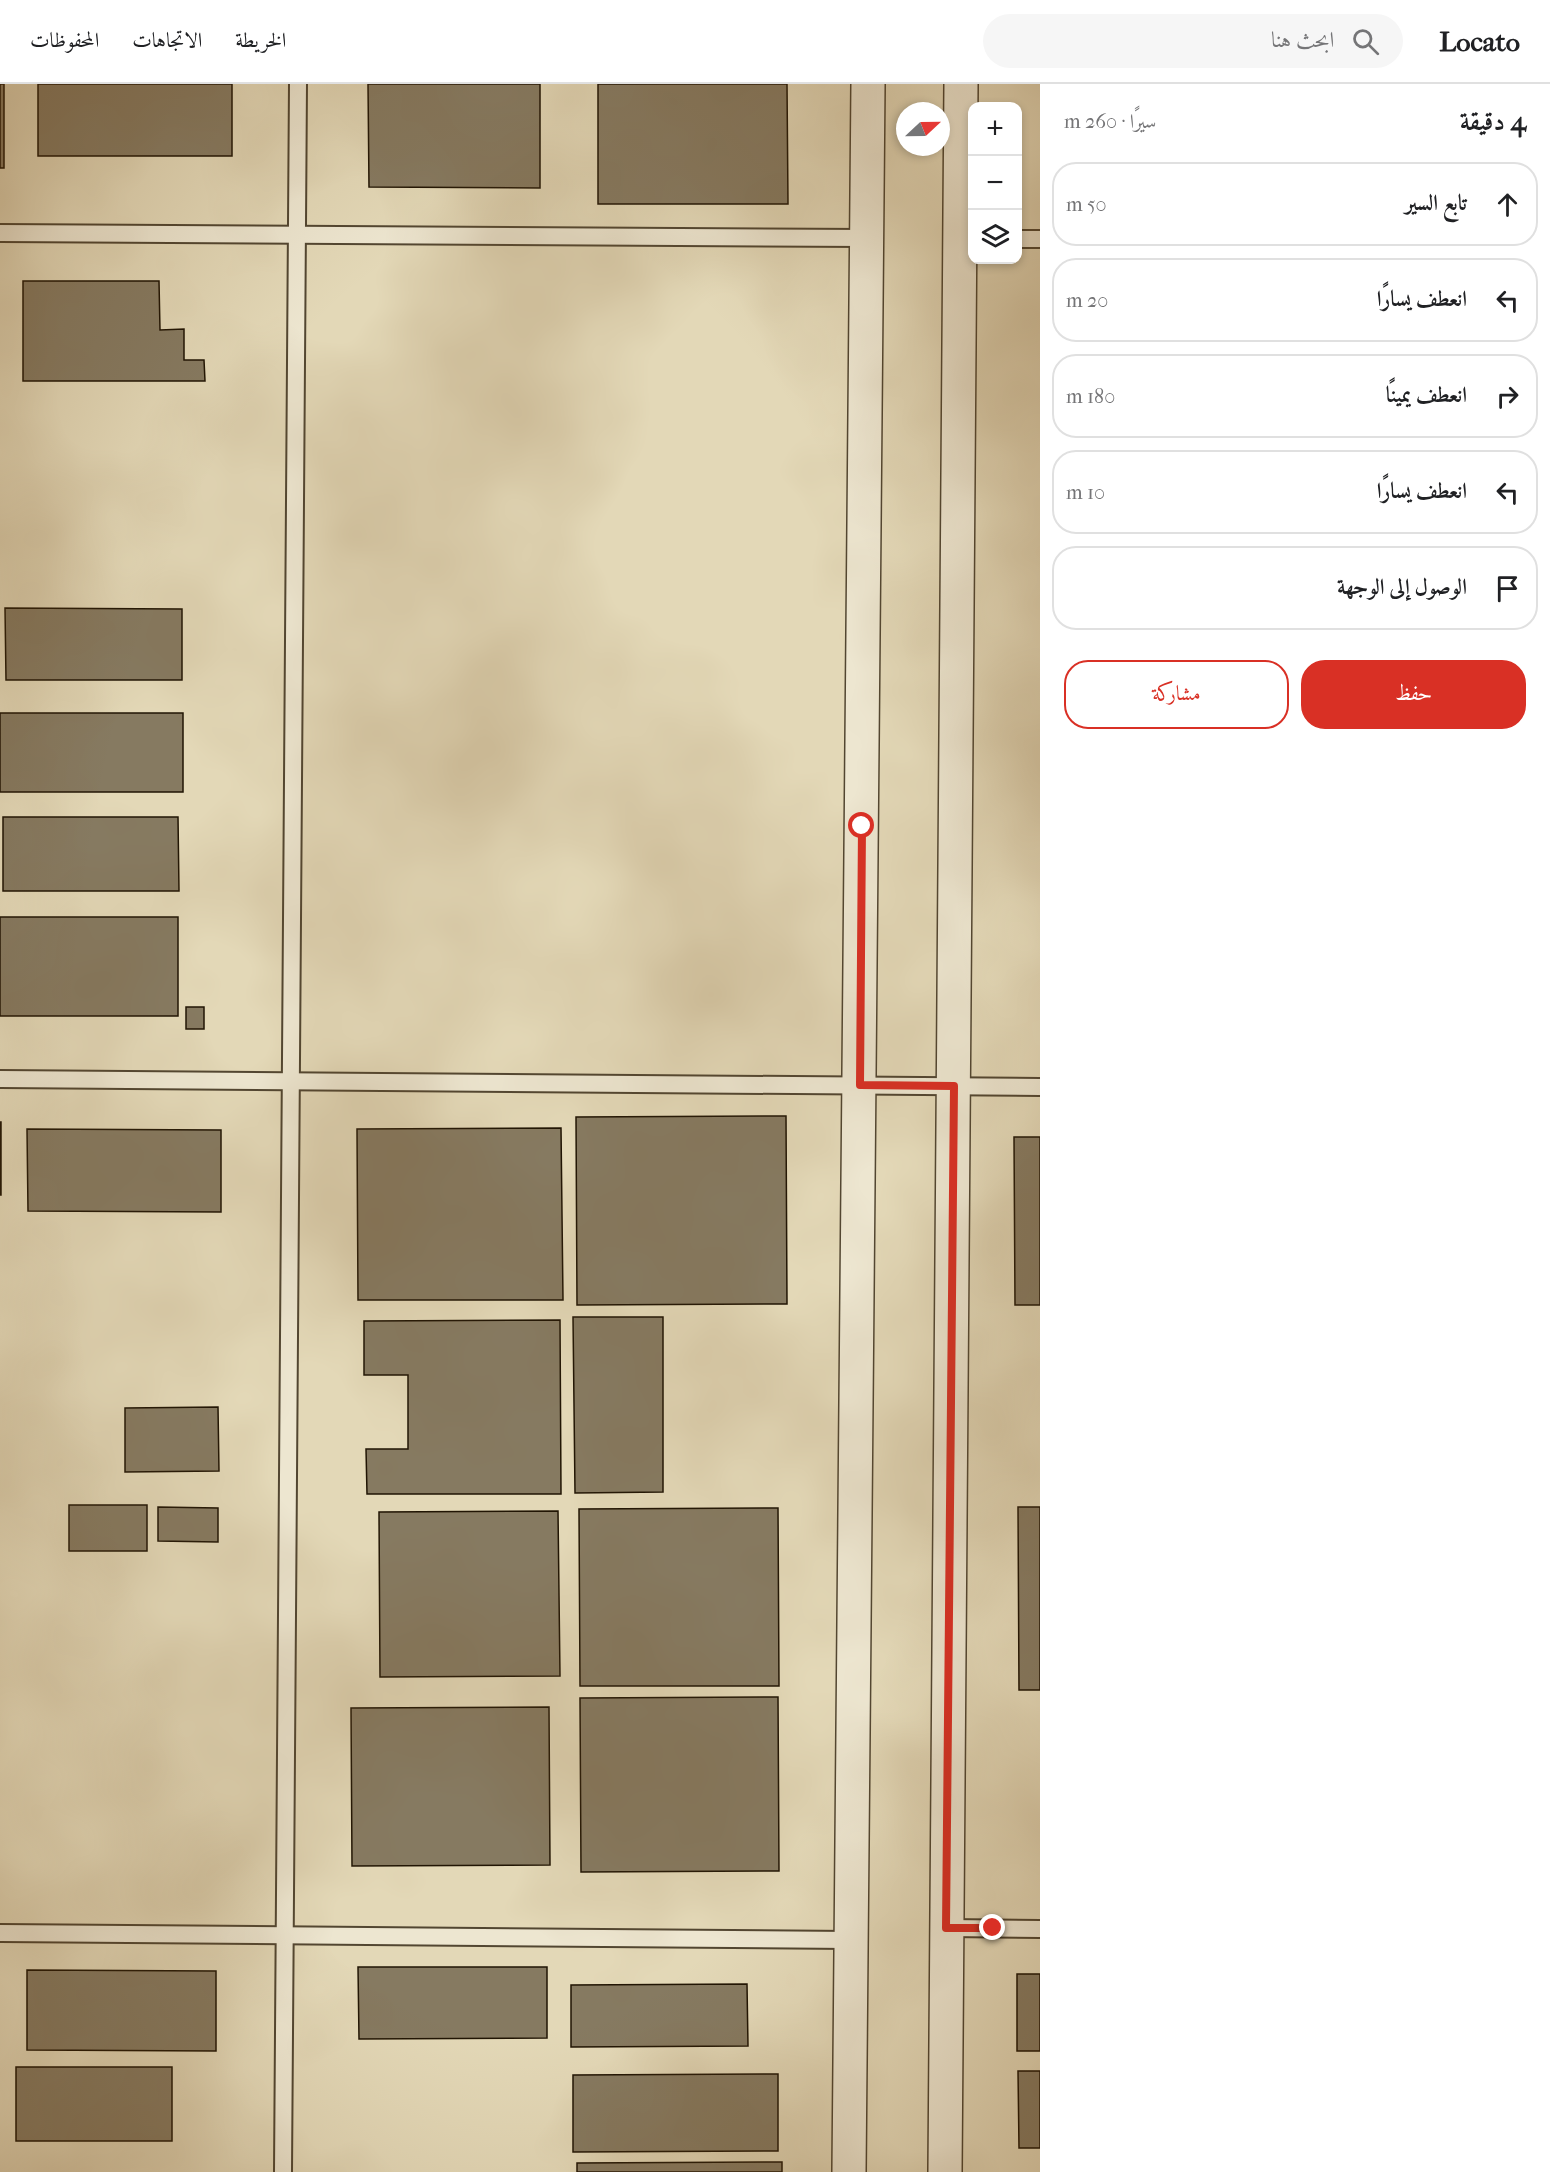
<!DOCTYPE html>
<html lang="ar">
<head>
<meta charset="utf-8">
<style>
	body { margin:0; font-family:"IM FELL French Canon",Amiri,serif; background:#f6f6f6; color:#202124; direction:rtl }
	.controls { position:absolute; right:18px; top:18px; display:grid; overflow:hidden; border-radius:12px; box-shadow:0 3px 9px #0003 }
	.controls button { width:54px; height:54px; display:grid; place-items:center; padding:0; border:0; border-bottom:2px solid #e0e0e0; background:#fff; color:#202124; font:30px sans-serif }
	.compass { position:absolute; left:896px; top:18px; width:54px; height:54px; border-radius:50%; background:#fff; box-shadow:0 3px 9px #0003; rotate:68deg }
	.stop { position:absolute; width:18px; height:18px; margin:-14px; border:4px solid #d93025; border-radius:50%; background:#fff }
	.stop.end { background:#d93025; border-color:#fff; box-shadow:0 2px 6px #0008 }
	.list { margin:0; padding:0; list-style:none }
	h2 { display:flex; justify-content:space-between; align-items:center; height:78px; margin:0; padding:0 24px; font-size:26px }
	h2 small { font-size:20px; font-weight:400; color:#757577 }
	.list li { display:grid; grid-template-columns:39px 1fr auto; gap:18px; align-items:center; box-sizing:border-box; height:84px; margin:0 12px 12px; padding:0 12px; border:2px solid #e0e0e0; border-radius:24px }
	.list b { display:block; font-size:22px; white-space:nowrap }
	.list em { font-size:20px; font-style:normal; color:#757577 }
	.actions { display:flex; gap:12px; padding:18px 24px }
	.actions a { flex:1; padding:14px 0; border:2px solid #d93025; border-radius:24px; text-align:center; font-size:21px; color:#d93025 }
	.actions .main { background:#d93025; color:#fff }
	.icon { flex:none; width:33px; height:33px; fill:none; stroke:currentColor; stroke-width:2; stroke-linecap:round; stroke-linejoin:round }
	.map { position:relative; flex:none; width:1040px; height:2088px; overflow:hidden; direction:ltr }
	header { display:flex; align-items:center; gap:36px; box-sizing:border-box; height:84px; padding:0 30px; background:#fff; border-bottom:2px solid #e0e0e0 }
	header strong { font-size:28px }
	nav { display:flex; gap:33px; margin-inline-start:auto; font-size:21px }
	.search { width:420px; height:54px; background:#f6f6f6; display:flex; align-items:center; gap:15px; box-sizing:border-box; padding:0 21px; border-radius:33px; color:#757577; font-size:22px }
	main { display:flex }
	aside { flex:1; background:#fff }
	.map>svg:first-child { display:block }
</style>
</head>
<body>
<header>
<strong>Locato</strong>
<div class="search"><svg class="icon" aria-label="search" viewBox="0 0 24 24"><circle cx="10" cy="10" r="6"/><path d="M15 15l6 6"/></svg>ابحث هنا</div>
<nav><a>الخريطة</a><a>الاتجاهات</a><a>المحفوظات</a></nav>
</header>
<main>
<aside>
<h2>4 دقيقة<small>سيرًا · 260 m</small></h2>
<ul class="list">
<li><svg class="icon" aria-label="ahead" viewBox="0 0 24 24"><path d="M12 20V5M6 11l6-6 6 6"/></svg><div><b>تابع السير</b></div><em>50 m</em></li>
<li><svg class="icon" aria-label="left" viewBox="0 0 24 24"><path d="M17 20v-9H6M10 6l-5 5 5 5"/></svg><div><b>انعطف يسارًا</b></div><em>20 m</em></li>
<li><svg class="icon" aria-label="right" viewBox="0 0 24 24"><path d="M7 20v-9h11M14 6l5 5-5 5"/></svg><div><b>انعطف يمينًا</b></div><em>180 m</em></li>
<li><svg class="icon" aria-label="left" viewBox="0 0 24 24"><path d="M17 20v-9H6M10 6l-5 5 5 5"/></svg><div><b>انعطف يسارًا</b></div><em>10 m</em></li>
<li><svg class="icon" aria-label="arrive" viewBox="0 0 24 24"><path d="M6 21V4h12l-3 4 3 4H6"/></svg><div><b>الوصول إلى الوجهة</b></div></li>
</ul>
<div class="actions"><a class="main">حفظ</a><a>مشاركة</a></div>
</aside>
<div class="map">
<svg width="1040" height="2088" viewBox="0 0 1040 2088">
	<rect width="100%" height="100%" fill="#e3d8b7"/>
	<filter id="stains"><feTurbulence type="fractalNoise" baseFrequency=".00333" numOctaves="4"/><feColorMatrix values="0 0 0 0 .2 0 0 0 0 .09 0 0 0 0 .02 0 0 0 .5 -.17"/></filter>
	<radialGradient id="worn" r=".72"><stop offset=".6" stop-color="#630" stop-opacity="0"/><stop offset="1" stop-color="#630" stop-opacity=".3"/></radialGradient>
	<!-- building -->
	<g fill="#867a61" stroke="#211504" stroke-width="1.5">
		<rect x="0" y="0" width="4" height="84"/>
		<rect x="38" y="0" width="194" height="72"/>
		<polygon points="368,0 540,0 540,104 369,103"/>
		<polygon points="598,0 787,0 788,120 598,120"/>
		<polygon points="23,197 159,197 160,246 184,245 184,276 204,276 205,297 23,297"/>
		<polygon points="5,524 182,525 182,596 6,596"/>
		<rect x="0" y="629" width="183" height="79"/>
		<polygon points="3,733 178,733 179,807 3,807"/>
		<rect x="0" y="833" width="178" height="99"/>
		<rect x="186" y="923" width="18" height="22"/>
		<polygon points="786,1032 787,1220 577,1221 576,1033"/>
		<rect x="0" y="1038" width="1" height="73"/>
		<polygon points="561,1044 563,1216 358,1216 357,1045"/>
		<polygon points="27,1045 221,1046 221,1128 28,1127"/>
		<polygon points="1014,1053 1040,1053 1040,1221 1015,1221"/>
		<polygon points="573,1233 663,1233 663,1408 575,1409"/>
		<polygon points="560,1236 561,1410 367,1410 366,1365 408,1365 408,1291 364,1291 364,1237"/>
		<polygon points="218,1323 219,1387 125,1388 125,1324"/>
		<rect x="69" y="1421" width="78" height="46"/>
		<polygon points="158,1423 218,1424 218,1458 158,1457"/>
		<polygon points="1018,1423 1040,1423 1040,1606 1019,1606"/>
		<polygon points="778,1424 779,1602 580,1602 579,1425"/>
		<polygon points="558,1427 560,1592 380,1593 379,1428"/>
		<polygon points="778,1613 779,1787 581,1788 580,1614"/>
		<polygon points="549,1623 550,1781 352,1782 351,1624"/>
		<polygon points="358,1883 547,1883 547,1954 359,1955"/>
		<polygon points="27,1886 216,1887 216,1967 27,1966"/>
		<rect x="1017" y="1890" width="23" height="77"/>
		<polygon points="747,1900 748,1962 571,1963 571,1901"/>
		<rect x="16" y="1983" width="156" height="74"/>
		<polygon points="1018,1987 1040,1987 1040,2064 1019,2064"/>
		<polygon points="778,1990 778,2067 573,2068 573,1991"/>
		<polygon points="782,2078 782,2088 577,2088 577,2079"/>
	</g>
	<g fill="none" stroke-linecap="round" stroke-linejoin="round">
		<defs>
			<g id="lane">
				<polyline points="0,149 867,154"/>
				<polyline points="1017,155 1040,155"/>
				<polyline points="0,995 1040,1003"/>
				<polyline points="947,1844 1040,1845"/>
				<polyline points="0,1849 850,1856"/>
				<polyline points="283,2088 298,0"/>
			</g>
			<g id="street">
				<polyline points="849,2088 868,0"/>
				<polyline points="945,2088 961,0"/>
			</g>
		</defs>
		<!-- lane casing -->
		<use href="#lane" stroke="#524631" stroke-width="20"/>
		<!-- street casing -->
		<use href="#street" stroke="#524631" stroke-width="36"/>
		<!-- lane -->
		<use href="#lane" stroke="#ede6d0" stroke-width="16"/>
		<!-- street -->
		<use href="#street" stroke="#ede6d0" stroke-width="33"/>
	</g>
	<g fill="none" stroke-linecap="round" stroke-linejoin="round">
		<!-- route -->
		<polyline stroke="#d93025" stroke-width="8" points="862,742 860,1001 954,1002 946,1844 993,1844"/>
	</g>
	<rect width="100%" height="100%" filter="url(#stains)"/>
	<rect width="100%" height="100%" fill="url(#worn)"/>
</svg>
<div class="controls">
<button>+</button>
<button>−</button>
<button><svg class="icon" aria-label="layers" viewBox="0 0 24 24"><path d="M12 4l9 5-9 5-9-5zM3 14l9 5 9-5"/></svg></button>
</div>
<svg class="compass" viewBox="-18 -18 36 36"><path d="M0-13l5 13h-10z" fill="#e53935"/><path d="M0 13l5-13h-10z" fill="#757577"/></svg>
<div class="stop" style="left:862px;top:742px"></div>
<div class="stop end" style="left:993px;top:1844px"></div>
</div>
</main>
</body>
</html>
